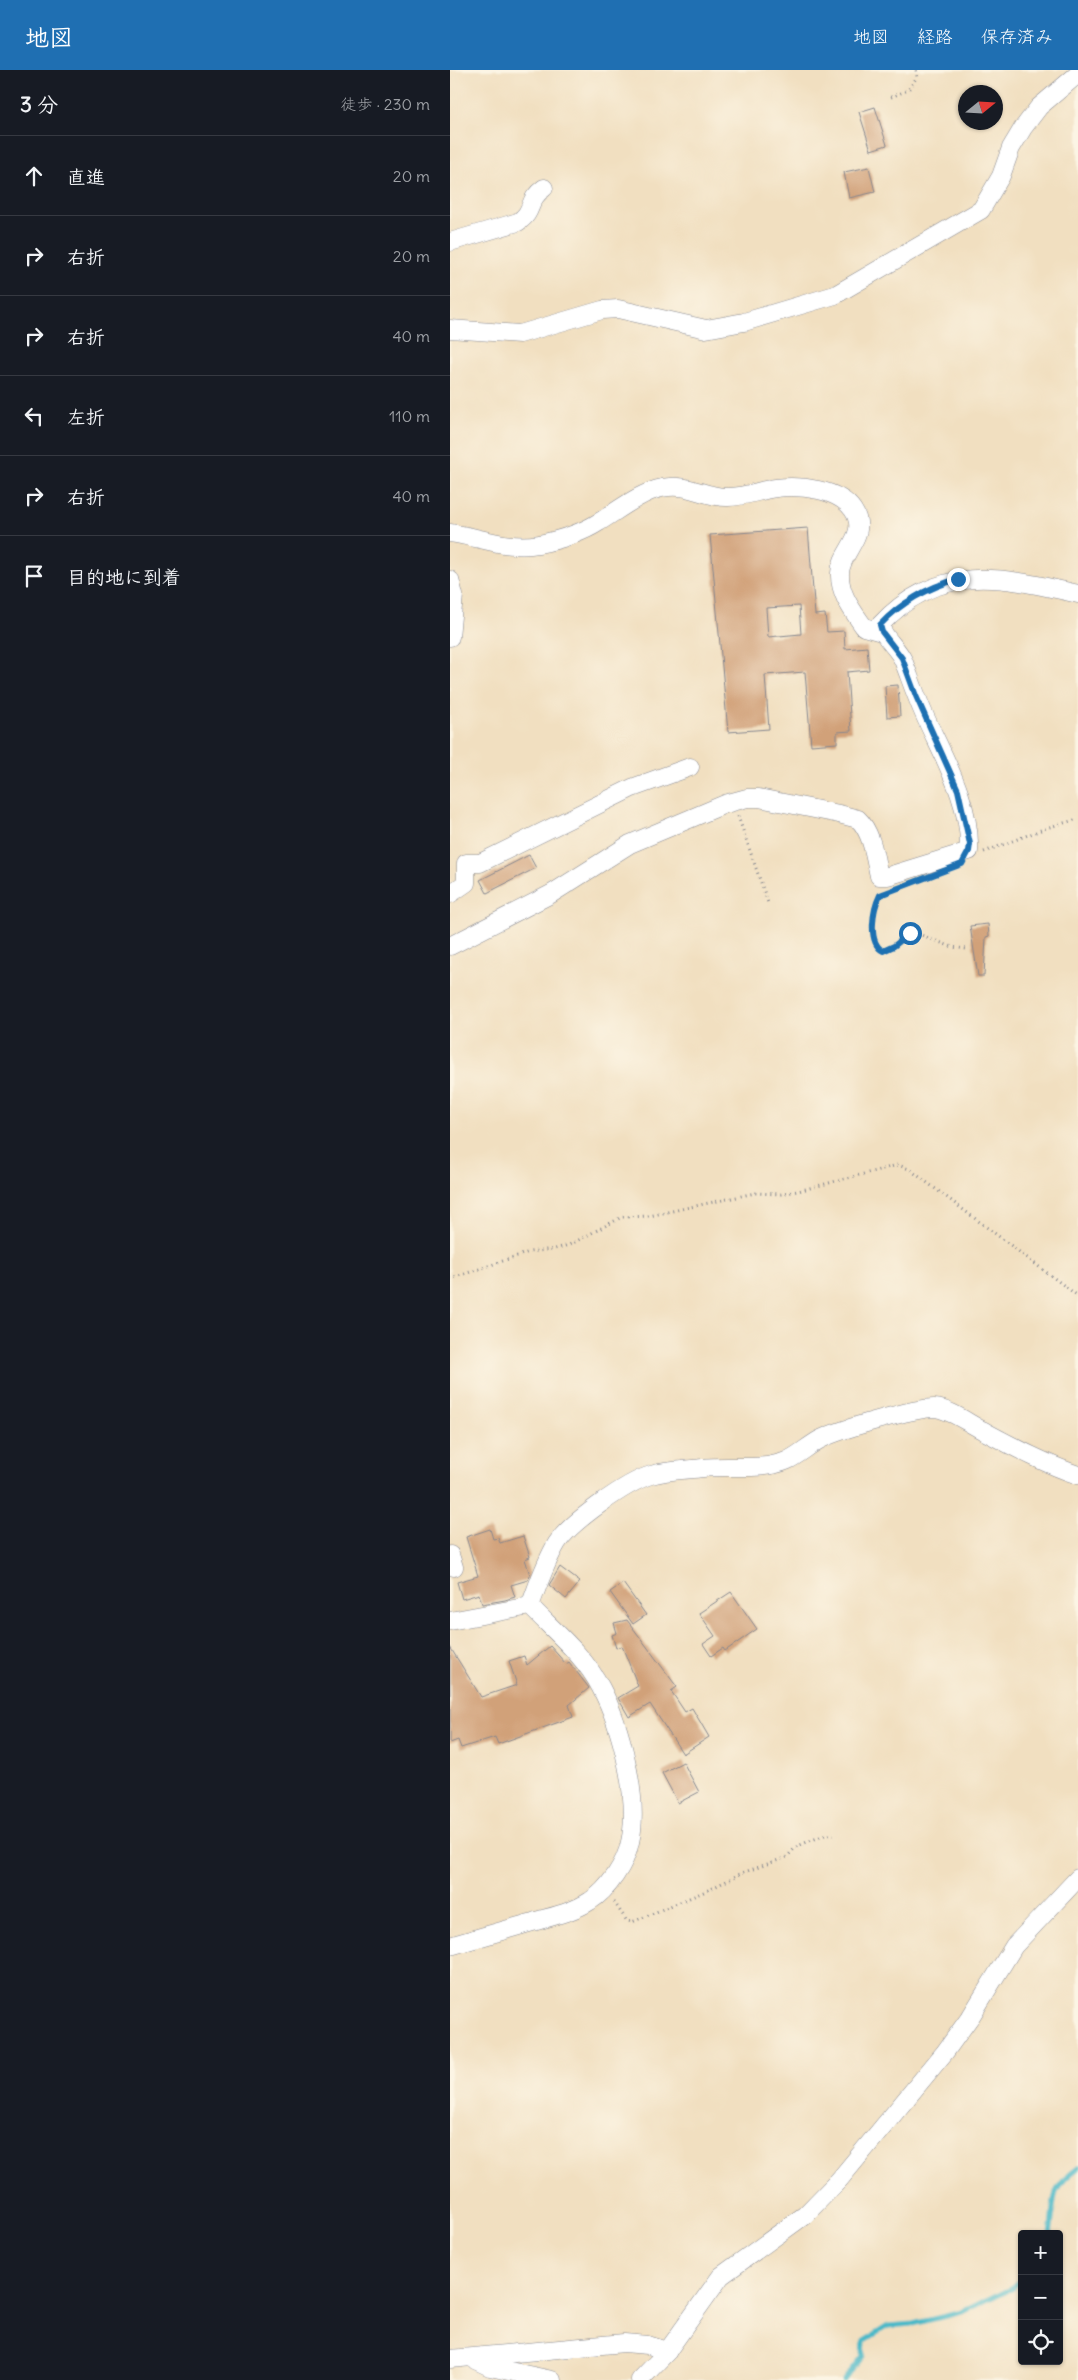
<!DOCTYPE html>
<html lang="ja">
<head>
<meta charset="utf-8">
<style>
	body { margin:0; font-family:Delius,"Klee One",sans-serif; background:#242831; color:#f1f3f6 }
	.controls { position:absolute; right:15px; bottom:15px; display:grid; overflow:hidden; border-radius:5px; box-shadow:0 1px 4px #0004 }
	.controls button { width:45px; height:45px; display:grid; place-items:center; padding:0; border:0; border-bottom:1px solid #363941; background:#171b24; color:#f1f3f6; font:25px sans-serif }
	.compass { position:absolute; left:508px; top:15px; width:45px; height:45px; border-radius:50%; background:#171b24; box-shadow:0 1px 4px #0004; rotate:72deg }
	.stop { position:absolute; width:15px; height:15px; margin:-11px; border:4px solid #1f6fb2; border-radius:50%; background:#fff }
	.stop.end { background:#1f6fb2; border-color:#fff; box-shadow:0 1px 5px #0008 }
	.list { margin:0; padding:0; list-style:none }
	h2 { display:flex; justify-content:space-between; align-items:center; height:65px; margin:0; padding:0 20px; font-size:21px }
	h2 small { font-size:16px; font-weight:400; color:#9ea1a6 }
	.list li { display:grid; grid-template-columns:32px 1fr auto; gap:15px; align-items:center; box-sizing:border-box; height:80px; padding:0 20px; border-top:1px solid #363941 }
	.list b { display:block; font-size:19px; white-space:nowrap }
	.list em { font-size:16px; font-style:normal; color:#9ea1a6 }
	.icon { flex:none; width:28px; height:28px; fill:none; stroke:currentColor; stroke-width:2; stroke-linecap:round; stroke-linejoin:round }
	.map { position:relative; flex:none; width:628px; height:2310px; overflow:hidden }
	header { display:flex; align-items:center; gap:30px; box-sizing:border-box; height:70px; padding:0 25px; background:#1f6fb2; color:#fff }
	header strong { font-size:24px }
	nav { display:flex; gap:28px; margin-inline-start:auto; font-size:18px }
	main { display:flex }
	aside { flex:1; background:#171b24 }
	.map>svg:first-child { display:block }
</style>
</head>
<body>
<header>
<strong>地図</strong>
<nav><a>地図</a><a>経路</a><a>保存済み</a></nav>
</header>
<main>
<aside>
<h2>3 分<small>徒歩 · 230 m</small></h2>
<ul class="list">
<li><svg class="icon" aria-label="ahead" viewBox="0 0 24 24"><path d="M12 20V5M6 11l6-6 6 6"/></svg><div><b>直進</b></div><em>20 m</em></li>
<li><svg class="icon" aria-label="right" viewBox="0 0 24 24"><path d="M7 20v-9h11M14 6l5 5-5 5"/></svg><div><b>右折</b></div><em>20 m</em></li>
<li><svg class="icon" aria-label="right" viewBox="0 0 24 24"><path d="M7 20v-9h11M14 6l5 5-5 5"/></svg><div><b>右折</b></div><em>40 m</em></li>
<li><svg class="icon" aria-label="left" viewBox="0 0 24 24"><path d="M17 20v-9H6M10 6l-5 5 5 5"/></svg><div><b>左折</b></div><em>110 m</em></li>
<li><svg class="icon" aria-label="right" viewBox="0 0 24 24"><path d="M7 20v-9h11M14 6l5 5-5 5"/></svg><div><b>右折</b></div><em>40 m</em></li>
<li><svg class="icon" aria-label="arrive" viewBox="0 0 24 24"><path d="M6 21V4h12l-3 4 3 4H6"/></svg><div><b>目的地に到着</b></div></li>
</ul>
</aside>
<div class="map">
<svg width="628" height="2310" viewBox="0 0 628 2310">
	<rect width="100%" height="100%" fill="#fcf5e5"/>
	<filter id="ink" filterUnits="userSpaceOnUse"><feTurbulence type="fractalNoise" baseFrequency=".02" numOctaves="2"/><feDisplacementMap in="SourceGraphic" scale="10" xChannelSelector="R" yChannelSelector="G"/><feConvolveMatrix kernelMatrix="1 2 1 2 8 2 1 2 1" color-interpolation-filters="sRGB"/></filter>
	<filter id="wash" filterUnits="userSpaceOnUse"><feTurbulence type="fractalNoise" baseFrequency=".0096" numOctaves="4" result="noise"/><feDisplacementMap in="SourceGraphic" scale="20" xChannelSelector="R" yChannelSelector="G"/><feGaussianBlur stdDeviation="1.12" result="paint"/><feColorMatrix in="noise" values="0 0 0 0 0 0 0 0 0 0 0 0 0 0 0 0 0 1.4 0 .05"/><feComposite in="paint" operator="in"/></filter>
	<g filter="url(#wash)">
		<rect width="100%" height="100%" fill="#f1dfc0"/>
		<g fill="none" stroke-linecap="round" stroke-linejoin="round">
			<!-- stream -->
			<g stroke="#4db9c8" stroke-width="5">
				<path d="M600 2164C606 2130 597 2121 628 2098"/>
				<polyline points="394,2310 413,2286 414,2271 438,2256 463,2254 512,2242 563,2217 572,2209"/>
			</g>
		</g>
		<g id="blocks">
			<!-- building -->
			<g fill="#d1a179" fill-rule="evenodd">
				<polygon points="425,37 437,75 421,80 409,42"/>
				<polygon points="419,97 425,122 399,128 394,102"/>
				<path d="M358 458 365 545 375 544 377 562 394 561 395 579 417 577 419 600 397 602 401 661 387 662V673L361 675 355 602 315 605 319 659 278 662 260 465ZM349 536 351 564 318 567 316 538Z"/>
				<polygon points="448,615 450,646 437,647 435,616"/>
				<polygon points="79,785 86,798 37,823 30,810"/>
				<polygon points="538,854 539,866 536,867 534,906 528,906 520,856"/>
				<polygon points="40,1459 43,1469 48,1468 50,1473 73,1466 80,1487 75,1489 80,1505 78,1510 61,1515 65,1527 55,1530 32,1534 29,1524 12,1529 7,1512 28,1506 16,1467"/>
				<polygon points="110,1497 130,1512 116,1529 99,1515"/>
				<polygon points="173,1513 196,1545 183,1554 160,1522"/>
				<polygon points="281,1522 307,1559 275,1581 273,1578 261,1586 253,1574 265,1566 249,1543"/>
				<polygon points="177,1550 227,1617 221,1621 235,1642 242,1638 259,1667 233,1684 200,1634 179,1647 168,1628 188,1616 172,1576 166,1578 162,1565 167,1563 164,1553"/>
				<polygon points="100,1576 116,1594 119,1592 139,1618 119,1635 123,1647 48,1674 45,1667 11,1678 8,1670 0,1673 0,1577 31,1627 67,1615 59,1591 74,1586 77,1595"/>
				<polygon points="233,1692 249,1722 228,1733 212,1703"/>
			</g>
		</g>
	</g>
	<g filter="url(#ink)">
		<use href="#blocks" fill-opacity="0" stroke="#86878f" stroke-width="1"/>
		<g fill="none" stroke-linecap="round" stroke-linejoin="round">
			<defs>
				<g id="street">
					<path d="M0 172 68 152C85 141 76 131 94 118"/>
					<polyline points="0,259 70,264 152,240 168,239 256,259 294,252 385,225 531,140 551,106 561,78 573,58 589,37 628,4"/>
					<path d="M0 463C30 467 58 480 89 474 109 470 132 463 149 452 167 441 191 422 212 418 238 412 255 428 278 427 295 427 310 420 326 418 350 415 389 419 403 440 420 465 391 480 390 503 389 524 403 541 414 557L432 562"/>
					<polyline points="0,510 4,525 0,567"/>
					<polyline points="0,824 16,813 16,793 30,793 182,718 240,697"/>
					<path d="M0 876 101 824 180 774 275 734 297 728H309L389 744 408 749C422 762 425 788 429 806H438L519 781C521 732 493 687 474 644 466 626 460 608 453 590 447 577 434 569 430 555 489 491 553 507 628 524"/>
					<polyline points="0,1485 4,1497"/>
					<path d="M80 1536C88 1515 95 1493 107 1473 121 1452 177 1412 201 1405 217 1400 237 1400 253 1398 280 1395 311 1401 336 1391 348 1386 359 1375 371 1369 388 1360 465 1338 484 1338 500 1339 518 1353 532 1360 562 1376 595 1394 628 1405"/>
					<path d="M0 1551 80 1536C104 1561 135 1586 151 1618 171 1656 190 1730 180 1772 176 1793 158 1820 140 1831 123 1842 103 1846 83 1852 56 1860 28 1868 0 1876"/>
					<polyline points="0,2289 174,2273 198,2275 218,2281"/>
					<polyline points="25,2290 40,2297 102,2310"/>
					<polyline points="190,2310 216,2283 271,2206 355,2145 389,2110 495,1982 521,1946 564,1876 628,1808"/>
				</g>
			</defs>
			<!-- street casing -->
			<use href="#street" stroke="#86878f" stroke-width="19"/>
			<!-- path -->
			<g stroke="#86878f" stroke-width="3" stroke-dasharray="1 4" stroke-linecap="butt">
				<polyline points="441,27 458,20 467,7 466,0"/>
				<polyline points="288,746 318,833"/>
				<polyline points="534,782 596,758 628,749"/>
				<path d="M434 823 430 825C423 839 417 872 433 881L444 876 460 863H466L502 877 516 879"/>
				<polyline points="0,1209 79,1182 105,1179 119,1175 172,1147 199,1146 305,1123 331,1124 348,1121 448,1095 459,1099 628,1226"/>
				<polyline points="164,1832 177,1851 182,1852 256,1821 292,1803 337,1787 346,1777 357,1772 375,1765 384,1765"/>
			</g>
			<!-- street -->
			<use href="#street" stroke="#fff" stroke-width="18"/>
		</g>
	</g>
	<g fill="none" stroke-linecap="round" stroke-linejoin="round" filter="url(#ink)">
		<!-- route -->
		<path stroke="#1f6fb2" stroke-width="6" d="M460 863 444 876 433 881C417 872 423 839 430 825L512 794 519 781 520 774 508 720 466 626 452 588 432 562 430 555C450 533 479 517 508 509"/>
	</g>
</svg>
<div class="controls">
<button>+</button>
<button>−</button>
<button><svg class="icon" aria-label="locate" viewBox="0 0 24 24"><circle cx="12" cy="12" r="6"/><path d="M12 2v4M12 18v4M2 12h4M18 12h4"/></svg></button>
</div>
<svg class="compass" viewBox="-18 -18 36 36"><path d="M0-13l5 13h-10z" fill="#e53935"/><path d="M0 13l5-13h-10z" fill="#9ea1a6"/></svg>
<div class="stop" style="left:460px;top:863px"></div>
<div class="stop end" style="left:508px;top:509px"></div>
</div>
</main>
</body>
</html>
